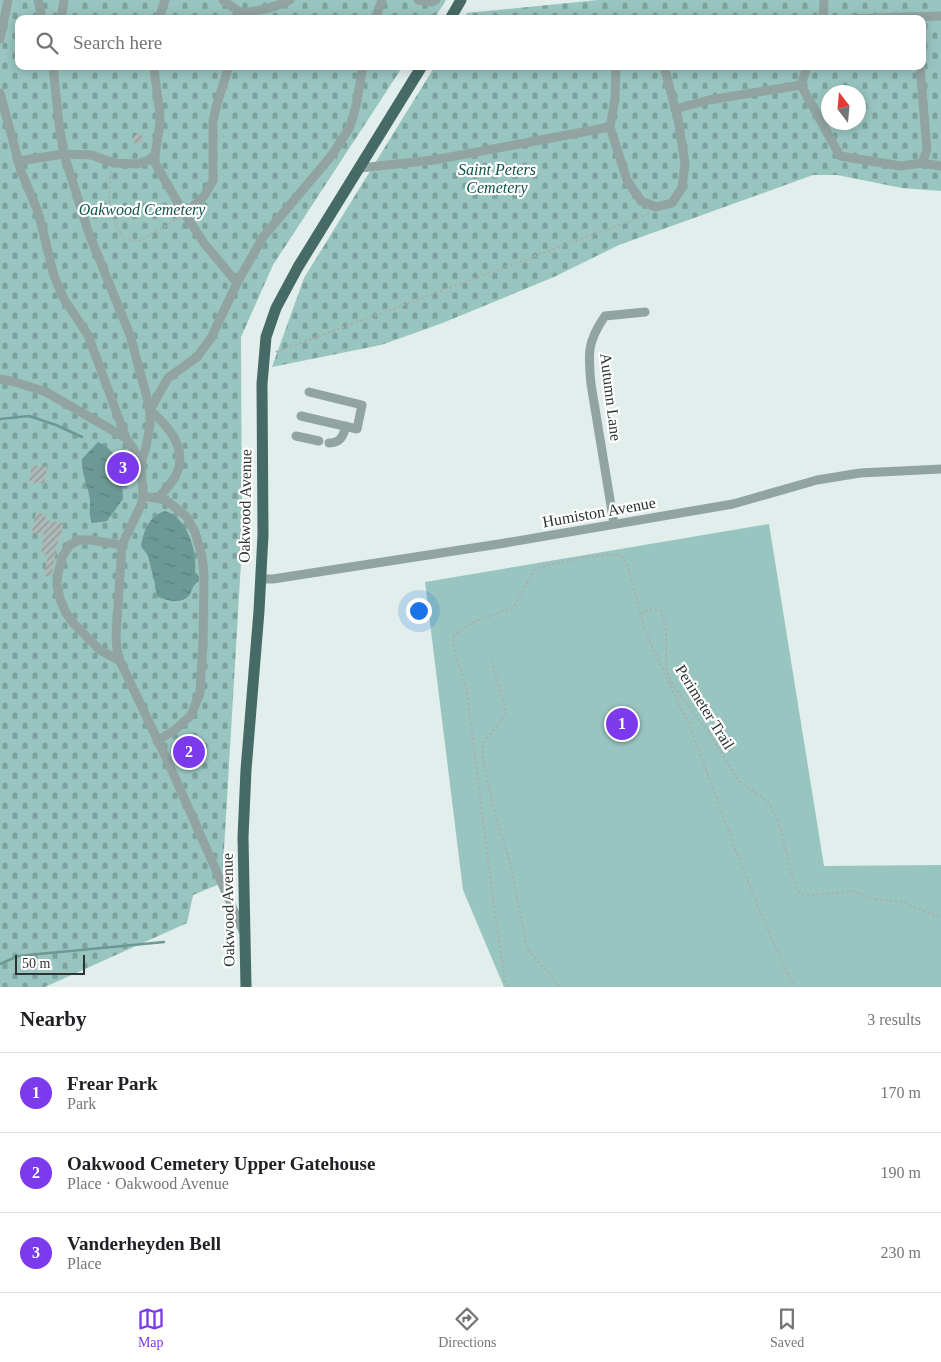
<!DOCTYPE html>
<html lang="en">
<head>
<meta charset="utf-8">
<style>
	body { margin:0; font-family:"Times New Roman",serif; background:#f2f2f2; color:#202124 }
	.compass { position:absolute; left:821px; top:85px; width:45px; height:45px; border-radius:50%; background:#fff; box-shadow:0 2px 12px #0003; rotate:344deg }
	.scale { position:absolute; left:15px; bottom:12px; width:70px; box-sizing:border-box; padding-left:5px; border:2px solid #2e3333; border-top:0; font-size:14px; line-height:18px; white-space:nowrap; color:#2e3333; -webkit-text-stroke:4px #fff; paint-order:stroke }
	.you { position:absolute; left:418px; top:610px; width:18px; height:18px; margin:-12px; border:4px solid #fff; border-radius:50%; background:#1a73e8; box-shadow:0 0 0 8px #1a73e833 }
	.badge { display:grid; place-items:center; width:32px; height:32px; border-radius:50%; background:#7c3aed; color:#fff; font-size:16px; font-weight:700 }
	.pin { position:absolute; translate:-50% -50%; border:2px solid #fff; box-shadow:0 1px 5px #0006 }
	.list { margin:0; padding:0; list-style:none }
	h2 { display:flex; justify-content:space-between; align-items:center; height:65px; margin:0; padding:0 20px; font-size:21px }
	h2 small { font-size:16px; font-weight:400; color:#757577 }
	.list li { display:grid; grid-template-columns:32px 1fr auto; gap:15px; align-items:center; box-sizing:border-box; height:80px; padding:0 20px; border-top:1px solid #e0e0e0 }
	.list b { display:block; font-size:19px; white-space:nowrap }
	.list p { margin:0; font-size:16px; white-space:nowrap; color:#757577 }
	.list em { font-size:16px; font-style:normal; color:#757577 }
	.icon { flex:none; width:28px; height:28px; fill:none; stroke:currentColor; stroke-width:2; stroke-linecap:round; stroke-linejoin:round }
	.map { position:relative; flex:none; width:941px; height:987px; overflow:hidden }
	.search { position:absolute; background:#fff; box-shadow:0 2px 12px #0003; left:15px; right:15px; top:15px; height:55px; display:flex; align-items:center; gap:12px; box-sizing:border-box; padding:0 18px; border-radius:10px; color:#757577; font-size:19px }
	.sheet { height:305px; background:#fff }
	nav { display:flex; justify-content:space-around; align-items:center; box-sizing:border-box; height:70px; border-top:1px solid #e0e0e0; background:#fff; font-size:14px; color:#757577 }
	nav a { display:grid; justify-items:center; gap:2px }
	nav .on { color:#7c3aed }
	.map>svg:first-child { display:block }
</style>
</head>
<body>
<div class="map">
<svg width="941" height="987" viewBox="0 0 941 987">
	<defs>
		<pattern id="cemetery-stones" width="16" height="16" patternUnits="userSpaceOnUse" patternTransform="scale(1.25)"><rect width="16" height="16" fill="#99c5c0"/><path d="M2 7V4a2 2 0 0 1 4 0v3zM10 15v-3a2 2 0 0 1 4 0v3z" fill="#7da19d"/></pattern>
		<pattern id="water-ripples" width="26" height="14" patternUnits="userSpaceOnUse" patternTransform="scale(1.25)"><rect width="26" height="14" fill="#6d9994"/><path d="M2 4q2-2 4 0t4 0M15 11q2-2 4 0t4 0" fill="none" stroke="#5a7d79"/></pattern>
		<pattern id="building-hatch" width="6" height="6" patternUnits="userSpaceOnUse" patternTransform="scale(1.25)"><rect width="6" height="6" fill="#adb9b7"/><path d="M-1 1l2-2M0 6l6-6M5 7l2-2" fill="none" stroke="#8d9795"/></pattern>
	</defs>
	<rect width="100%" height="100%" fill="#e1eeec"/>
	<!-- cemetery -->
	<g fill="url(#cemetery-stones)" fill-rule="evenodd">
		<polygon points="0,0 446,0 434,19 19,19 19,66 403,66 273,265 241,337 242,546 222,883 193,895 187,923 45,987 0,987"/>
		<path d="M598 0H941V191L902 188 837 175H813L619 245 554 277 440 324 381 345 272 367 304 278 435 66H922V19H464L467 13ZM828 92H858V122H828Z"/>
	</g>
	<!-- green -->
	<polygon fill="#99c5c0" points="769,524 824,866 941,865 941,987 504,987 463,890 425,582"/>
	<!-- water -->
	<g fill="url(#water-ripples)">
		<path d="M98 442C122 452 122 476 123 499L107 521 92 523C87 511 92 506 89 495 87 483 81 472 82 459Z"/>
		<path d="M165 511C187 517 198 552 195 573L199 576V581C193 585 193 588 190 594 183 605 168 601 158 597L155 588V584L148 556 141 546C144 530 149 516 165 511Z"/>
	</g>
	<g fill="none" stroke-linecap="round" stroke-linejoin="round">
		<!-- stream -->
		<g stroke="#6d9994" stroke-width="2.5">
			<polyline points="0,419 29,416 56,425 82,437"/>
			<polyline points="0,964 18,956 164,942"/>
		</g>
	</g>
	<!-- building -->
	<g fill="url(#building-hatch)">
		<circle cx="138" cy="139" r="5"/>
		<polygon points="32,465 47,467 44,484 29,482"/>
		<polygon points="36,513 46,514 45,520 63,523 61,537 59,536 51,577 44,576 48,555 41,554 44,534 32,533"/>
		<polygon points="185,739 188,747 200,743 204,756 180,764 173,743"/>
	</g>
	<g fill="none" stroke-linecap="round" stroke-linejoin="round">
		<!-- path -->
		<g stroke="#a6b0af" stroke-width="2" stroke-dasharray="2.5 2.5" stroke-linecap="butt">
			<polyline points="111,171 109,199 117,229 125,239 140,241 179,218"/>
			<polyline points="276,352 649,214"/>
			<path d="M640 613 651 609 661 611 666 627V669L673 685 708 732 739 781 767 801 777 818 794 881C796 889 798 893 806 896L852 891 875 899 902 902 941 918"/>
			<polyline points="493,660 494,670 506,711 505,716 485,740 482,750 484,765 495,814 510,862 527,949 550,974 559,987"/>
			<path d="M508 987 505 981C490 885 480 789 467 694 464 672 452 658 454 635L473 622 513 608 535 569C564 561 591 554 621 555L628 567 643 624 652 646 691 729 740 862 770 935 794 987"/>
		</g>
		<!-- minor -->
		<g stroke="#91a4a2" stroke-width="9">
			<polyline points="38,0 42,19"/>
			<path d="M223 0 241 13C258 11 274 8 290 0"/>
			<polyline points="418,0 431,2 436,0"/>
			<polyline points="61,19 64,0"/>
			<polyline points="159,19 165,0"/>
			<polyline points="375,19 382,0"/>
			<polyline points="823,19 824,0"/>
			<polyline points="848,19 941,16"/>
			<polyline points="0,39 8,0"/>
			<polyline points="53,66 59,124 64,154 88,231 130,335 146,394 150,410 150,425 146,447 141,463"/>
			<path d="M154 66C155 83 159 101 160 119 160 134 154 148 155 163L181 208 204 243 237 283"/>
			<polyline points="616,66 615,99 610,127 627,180 641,201 656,207 672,203 682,188 685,163 678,119 664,66"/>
			<polyline points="801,85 840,156 901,166 922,163 927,150 920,66"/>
			<polyline points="0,93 21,171 38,212 43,231 54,276 64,299 88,335 126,438"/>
			<polyline points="675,109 709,100 801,85 807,66"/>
			<polyline points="18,161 64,154 91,155 114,163 137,164 149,160 154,155"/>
			<polyline points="922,163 941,166"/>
			<polyline points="360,168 434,160 610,127"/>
			<polyline points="185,214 204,196 213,181 213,121 217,104 229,66"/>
			<polyline points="0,379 15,382 46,392 126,438 133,448 141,463 143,496 141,505 122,545 91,540 79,540 70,545 63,555 58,573 57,585 60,599 66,613 74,624 100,650 120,661 168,762 243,931"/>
			<polyline points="301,416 357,429 362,405 309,392"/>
			<polyline points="296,436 319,441"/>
			<path d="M329 443C340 443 343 437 346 426"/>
			<polyline points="143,496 166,500 187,517 195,532 202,556 204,576 203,642 200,693 191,715 176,729 157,741"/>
			<path d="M158 498C165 490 175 481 178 470 186 446 167 425 150 410L168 378 197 357 211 338 237 283 263 237 332 155 350 127 356 106 363 66"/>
			<path d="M614 524 591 384C588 353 587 342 605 316L645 312"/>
			<polyline points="260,579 273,579 499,544 733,504 817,480 860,473 941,469"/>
			<polyline points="120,661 117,649 116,636 122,545"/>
		</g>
		<!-- major -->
		<g stroke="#466a65" stroke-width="11">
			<polyline points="450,19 461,0"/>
			<polyline points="246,987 243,837 246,770 259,611 263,535 262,384 266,337 276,308 298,267 422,66"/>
		</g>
	</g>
	<g text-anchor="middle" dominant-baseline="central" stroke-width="4.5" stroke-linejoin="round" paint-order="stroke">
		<!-- park labels -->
		<g font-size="16" font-style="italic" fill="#12534d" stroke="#fff">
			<text x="497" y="169">Saint Peters<tspan x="497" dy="18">Cemetery</tspan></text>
			<text x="142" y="209">Oakwood Cemetery</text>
		</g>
		<!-- street labels -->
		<g font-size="16" fill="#2e3333" stroke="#fff">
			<text transform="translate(611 397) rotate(83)">Autumn Lane</text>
			<text transform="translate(245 506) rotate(-89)">Oakwood Avenue</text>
			<text transform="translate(599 512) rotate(-10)">Humiston Avenue</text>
			<text transform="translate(705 707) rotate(58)">Perimeter Trail</text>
			<text transform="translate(228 910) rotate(-91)">Oakwood Avenue</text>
		</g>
	</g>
</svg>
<svg class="compass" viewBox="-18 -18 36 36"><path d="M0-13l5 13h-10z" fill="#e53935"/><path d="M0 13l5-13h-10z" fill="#757577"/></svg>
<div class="scale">50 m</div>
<div class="you"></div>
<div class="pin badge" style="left:622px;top:724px">1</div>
<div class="pin badge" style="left:189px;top:752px">2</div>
<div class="pin badge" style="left:123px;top:468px">3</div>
<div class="search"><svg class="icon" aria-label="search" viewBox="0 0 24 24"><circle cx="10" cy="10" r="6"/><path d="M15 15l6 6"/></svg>Search here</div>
</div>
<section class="sheet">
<h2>Nearby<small>3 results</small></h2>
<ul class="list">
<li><span class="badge">1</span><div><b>Frear Park</b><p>Park</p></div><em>170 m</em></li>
<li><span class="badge">2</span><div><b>Oakwood Cemetery Upper Gatehouse</b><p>Place · Oakwood Avenue</p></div><em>190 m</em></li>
<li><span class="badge">3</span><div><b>Vanderheyden Bell</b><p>Place</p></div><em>230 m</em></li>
</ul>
</section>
<nav>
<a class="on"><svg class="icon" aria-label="map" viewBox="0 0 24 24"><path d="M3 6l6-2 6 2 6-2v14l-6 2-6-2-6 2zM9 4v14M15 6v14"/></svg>Map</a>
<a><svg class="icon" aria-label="directions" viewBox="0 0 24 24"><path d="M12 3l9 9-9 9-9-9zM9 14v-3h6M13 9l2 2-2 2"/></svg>Directions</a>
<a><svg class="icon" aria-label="saved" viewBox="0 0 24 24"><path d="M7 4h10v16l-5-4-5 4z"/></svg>Saved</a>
</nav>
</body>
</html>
